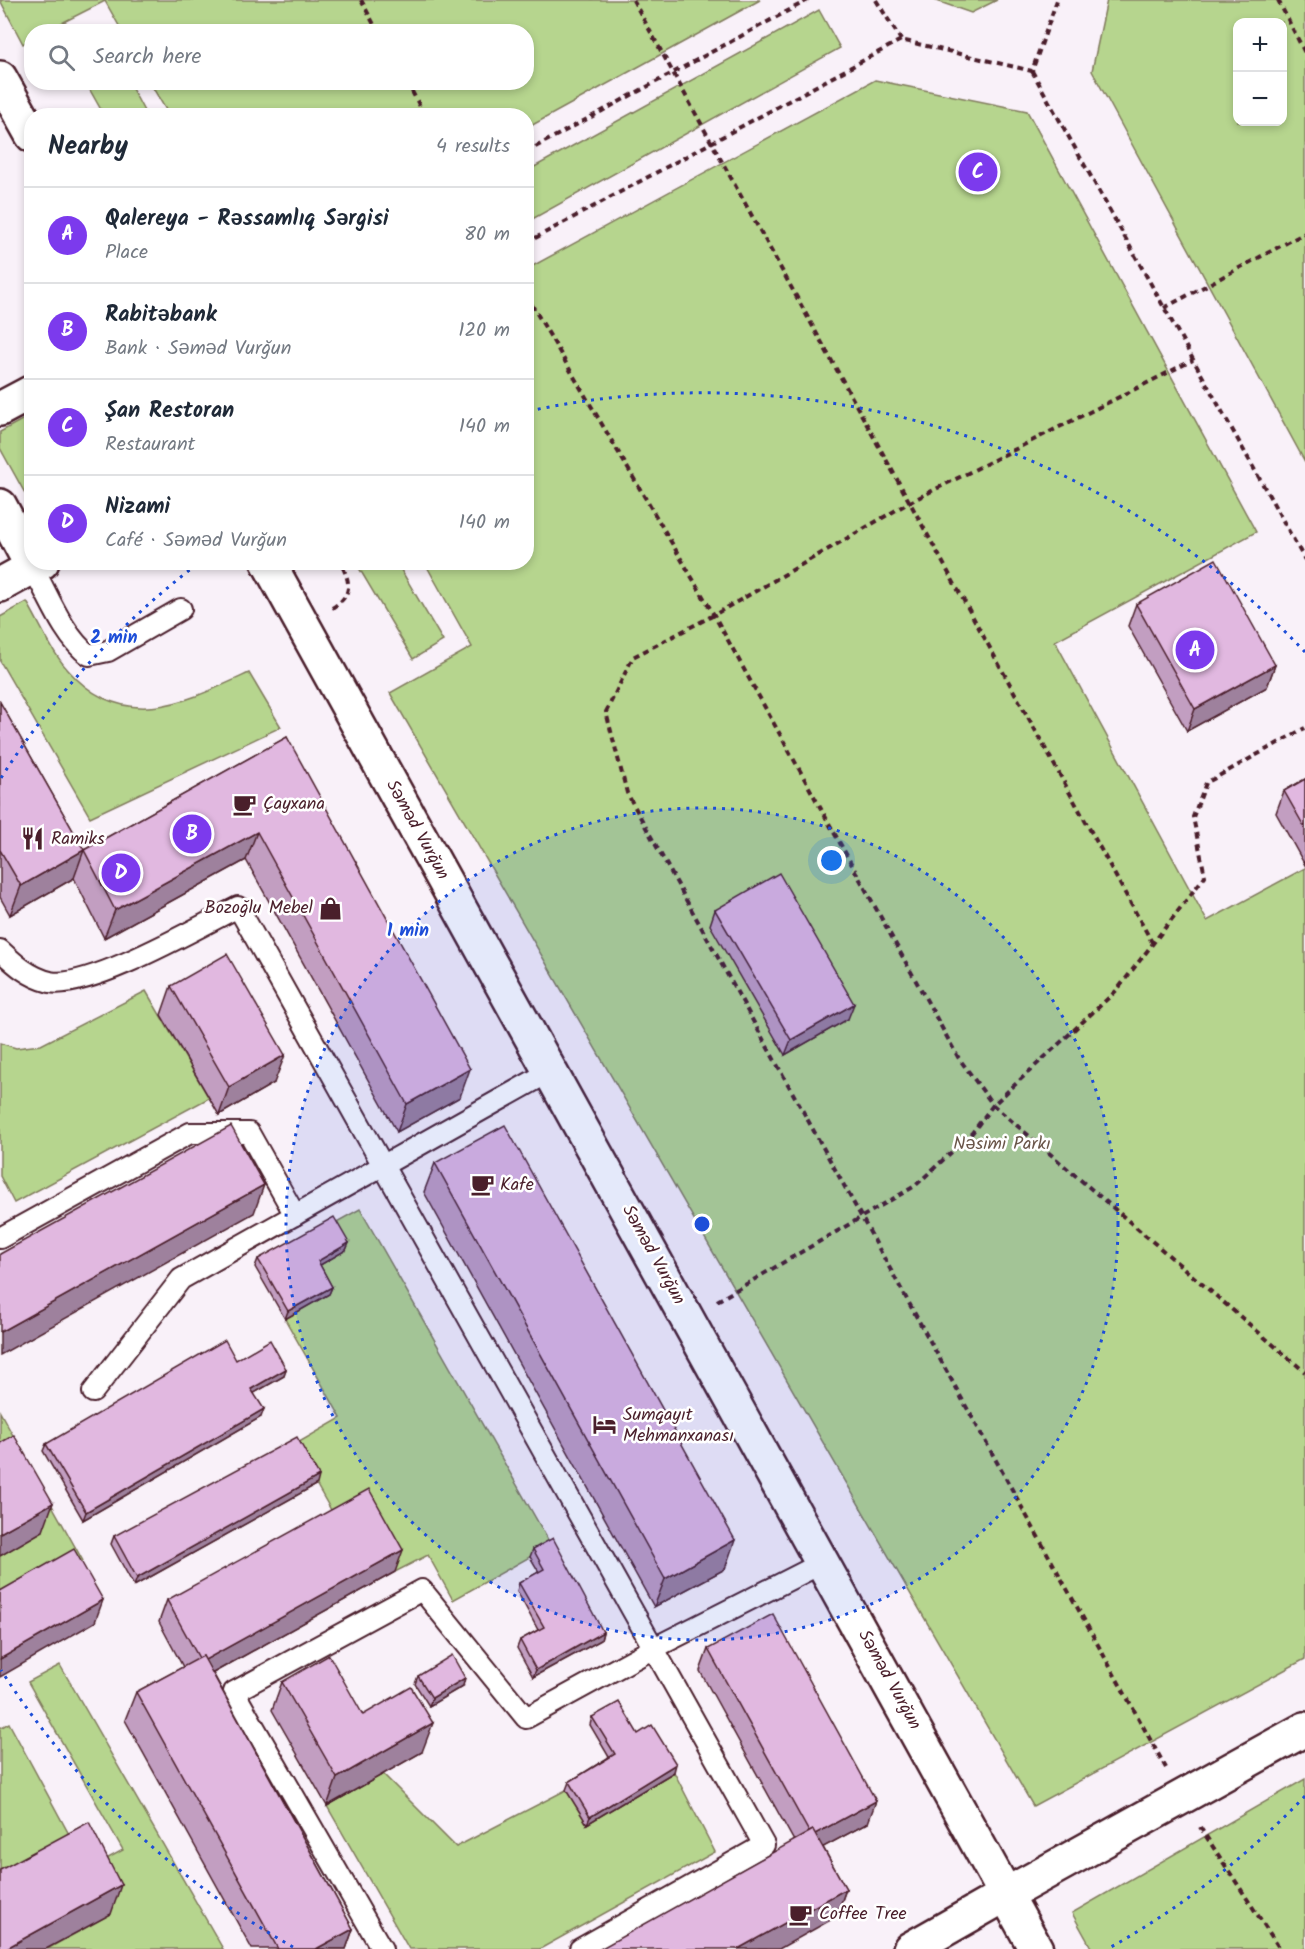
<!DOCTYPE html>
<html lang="en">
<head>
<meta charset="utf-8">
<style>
	body { margin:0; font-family:Kalam,sans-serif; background:#f2f2f3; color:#1f2937 }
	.controls { position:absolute; right:18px; top:18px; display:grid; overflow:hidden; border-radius:12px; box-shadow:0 3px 9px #0003 }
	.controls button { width:54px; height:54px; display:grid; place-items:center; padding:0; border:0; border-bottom:2px solid #e0e1e3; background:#fff; color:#1f2937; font:30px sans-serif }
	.you { position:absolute; left:832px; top:861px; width:21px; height:21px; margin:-15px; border:4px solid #fff; border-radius:50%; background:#1a73e8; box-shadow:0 0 0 9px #1a73e833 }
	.badge { display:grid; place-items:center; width:39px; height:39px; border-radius:50%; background:#7c3aed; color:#fff; font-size:20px; font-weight:700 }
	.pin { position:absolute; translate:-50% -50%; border:3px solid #fff; box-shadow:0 2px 6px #0006 }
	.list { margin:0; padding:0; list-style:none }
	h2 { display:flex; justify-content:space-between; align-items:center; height:78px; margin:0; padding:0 24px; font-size:26px }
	h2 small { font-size:20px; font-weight:400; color:#747a83 }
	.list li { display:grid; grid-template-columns:39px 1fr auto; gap:18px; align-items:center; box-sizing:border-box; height:96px; padding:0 24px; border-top:2px solid #e0e1e3 }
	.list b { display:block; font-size:22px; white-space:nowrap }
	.list p { margin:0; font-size:20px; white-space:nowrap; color:#747a83 }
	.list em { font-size:20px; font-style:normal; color:#747a83 }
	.icon { flex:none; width:33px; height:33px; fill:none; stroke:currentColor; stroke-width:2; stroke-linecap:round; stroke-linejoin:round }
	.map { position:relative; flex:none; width:1305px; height:1949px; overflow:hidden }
	.search { position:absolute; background:#fff; box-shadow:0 3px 9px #0003; left:24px; top:24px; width:510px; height:66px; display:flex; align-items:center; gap:15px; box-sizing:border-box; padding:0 21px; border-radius:24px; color:#747a83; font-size:22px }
	.panel { position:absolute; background:#fff; box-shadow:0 3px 9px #0003; left:24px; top:108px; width:510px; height:462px; border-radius:24px }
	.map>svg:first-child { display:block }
</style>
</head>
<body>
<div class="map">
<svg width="1305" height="1949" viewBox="0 0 1305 1949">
	<rect width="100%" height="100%" fill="#f9f1f9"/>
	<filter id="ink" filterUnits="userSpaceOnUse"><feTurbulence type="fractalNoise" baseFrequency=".0167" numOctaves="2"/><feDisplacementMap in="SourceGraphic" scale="12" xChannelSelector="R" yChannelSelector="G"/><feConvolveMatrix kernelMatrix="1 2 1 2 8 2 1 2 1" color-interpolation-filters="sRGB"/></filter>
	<g filter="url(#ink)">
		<!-- green -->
		<g fill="#b6d58e" stroke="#807a5c" stroke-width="1.5" fill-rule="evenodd">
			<polygon points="0,0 760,0 527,128 526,116 169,115 150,83 526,82 526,32 122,31 105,1 46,31 32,32 31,39 23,44"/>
			<polygon points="934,0 997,0 971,13"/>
			<path d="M1107 0H1305V462L1092 71ZM1238 22H1282V122H1238Z"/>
			<polygon points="819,10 840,48 527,222 527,171"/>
			<polygon points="875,80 1027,111 1256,532 1055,641 1207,921 1305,868 1305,1659 1033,1806 390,693 472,647 425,563 526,562 527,269"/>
			<polygon points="86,83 129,83 146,115 104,115"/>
			<polygon points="31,415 31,504 0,448 0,432"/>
			<polygon points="356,563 397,563 443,641 413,659"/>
			<path d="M27 602C40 624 51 651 68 670 124 734 186 702 249 673L281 727 90 817 0 661V617Z"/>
			<polygon points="146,991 209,1098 14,1203 0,1176 0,1043 16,1048 41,1045"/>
			<polygon points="360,1209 551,1545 453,1600 428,1555 395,1572 361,1511 339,1524 294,1445 341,1418 285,1319 315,1268 331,1225"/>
			<polygon points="0,1412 83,1561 0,1608 0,1556 43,1531 0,1465"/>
			<polygon points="60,1665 223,1949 47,1949 111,1914 88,1869 123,1850 28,1682"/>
			<polygon points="9,1723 78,1851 0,1893 0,1728"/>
			<polygon points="674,1772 715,1852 540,1949 409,1949 327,1806 383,1774 456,1847 566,1790 587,1824"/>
			<polygon points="1305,1779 1305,1949 1092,1949 1072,1913"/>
		</g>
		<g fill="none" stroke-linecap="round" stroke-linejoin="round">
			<defs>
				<g id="service">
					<path d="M33 568C47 593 65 639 89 655L108 651 181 609"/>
					<path d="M0 950C15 964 29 977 50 982 89 990 200 926 238 907L764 1845 580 1949"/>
					<polyline points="0,1238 190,1133 249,1133 295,1215"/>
					<polyline points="93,1392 181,1279 551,1071"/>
					<polyline points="382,1949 234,1692 422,1590 526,1718 654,1648 824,1562"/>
				</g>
				<polyline id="minor" points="910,1949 1007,1894"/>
				<polyline id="tertiary" points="1007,1894 1305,1729"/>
				<g id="secondary">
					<polyline points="0,78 32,135"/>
					<polyline points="0,409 32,392"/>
					<polyline points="0,506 33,568"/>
					<polyline points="268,562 1036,1949"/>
					<polyline points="0,585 42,562"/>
				</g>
			</defs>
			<!-- service casing -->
			<use href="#service" stroke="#4a1f2b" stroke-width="24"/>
			<!-- minor casing -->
			<use href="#minor" stroke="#4a1f2b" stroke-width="38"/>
			<!-- tertiary casing -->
			<use href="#tertiary" stroke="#4a1f2b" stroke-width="38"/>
			<!-- secondary casing -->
			<use href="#secondary" stroke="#4a1f2b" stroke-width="38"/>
			<!-- path -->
			<g stroke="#4a1f2b" stroke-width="4" stroke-dasharray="6 4.5" stroke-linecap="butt">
				<polyline points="361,0 378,32"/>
				<polyline points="633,0 1153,944"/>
				<polyline points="876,0 901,40"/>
				<polyline points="1278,0 1305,53"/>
				<polyline points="1032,71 1305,560"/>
				<polyline points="407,82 425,116"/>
				<polyline points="526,152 808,0"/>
				<polyline points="526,243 901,40 1032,71 1057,0"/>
				<polyline points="526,295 714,615 958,1057 993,1105 1305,1372"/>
				<polyline points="1164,308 1305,233"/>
				<path d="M332 608C353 595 351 582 340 562"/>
				<polyline points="717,1301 915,1186 972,1133 993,1105 1117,990 1205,876 1193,817 1206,783 1305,728"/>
				<polyline points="1166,1768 627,793 606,712 633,657 714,615 910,502 1193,360"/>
				<polyline points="1200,1827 1280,1949"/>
			</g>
			<!-- service -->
			<use href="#service" stroke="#fff" stroke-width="20"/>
			<!-- minor -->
			<use href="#minor" stroke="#fff" stroke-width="33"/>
			<!-- tertiary -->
			<use href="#tertiary" stroke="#fff" stroke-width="33"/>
			<!-- secondary -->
			<use href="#secondary" stroke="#fff" stroke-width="33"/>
		</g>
		<!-- wall -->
		<g fill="#c29ec1" stroke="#4a1f2b" stroke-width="1.5">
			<polygon points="1136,604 1275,665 1267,687 1187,731 1128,626"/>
			<polygon points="0,702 84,850 287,737 460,1097 397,1132 246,860 104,938 74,878 10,915 0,897"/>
			<polygon points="1305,779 1305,865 1276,813 1284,791"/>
			<polygon points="715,910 848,1019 785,1055 710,925"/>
			<polygon points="171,986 274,1083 219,1115 161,1015"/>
			<polygon points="435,1163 725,1569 654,1607 424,1192"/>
			<polygon points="349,1243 346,1250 320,1265 332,1287 329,1294 285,1319 255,1267 258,1259"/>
			<polygon points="236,1360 286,1369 284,1376 254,1393 261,1417 83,1520 43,1451 46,1444"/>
			<polygon points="317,1484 134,1586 111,1544 114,1536"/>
			<polygon points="533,1549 603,1632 601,1640 533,1677 517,1648 520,1640 538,1630 517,1591 519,1583 539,1572 530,1557"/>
			<polygon points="395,1572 213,1673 353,1929 346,1949 252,1949 125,1720 136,1692 183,1667 159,1622 167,1600"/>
			<polygon points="708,1649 868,1823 823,1847 846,1889 836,1917 700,1671"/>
			<polygon points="418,1676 463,1686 429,1706 415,1684"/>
			<polygon points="282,1682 363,1715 422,1752 327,1806 272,1710"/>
			<polygon points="592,1717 638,1734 674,1772 587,1824 566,1790 569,1782 609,1757 590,1725"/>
		</g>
		<!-- shaded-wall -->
		<g fill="#9e819d" stroke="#4a1f2b" stroke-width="1.5">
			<polygon points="1275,665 1267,687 1187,731 1195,709"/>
			<polygon points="257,832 246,860 104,938 115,910"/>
			<polygon points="84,850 74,878 10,915 21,886"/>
			<polygon points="854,1004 848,1019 785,1055 791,1040"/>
			<polygon points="285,1055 274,1083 219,1115 229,1087"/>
			<polygon points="470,1069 460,1097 397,1132 407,1104"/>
			<polygon points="264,1185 254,1213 0,1355 0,1332"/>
			<polygon points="349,1243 346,1250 315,1268 318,1261"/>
			<polygon points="332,1287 329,1294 285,1319 288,1311"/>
			<polygon points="286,1369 284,1376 249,1396 251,1389"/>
			<polygon points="264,1409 261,1417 83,1520 86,1512"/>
			<polygon points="319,1476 317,1484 134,1586 137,1578"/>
			<polygon points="53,1503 43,1531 0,1556 0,1533"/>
			<polygon points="735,1540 725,1569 654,1607 665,1579"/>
			<polygon points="403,1550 395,1572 193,1684 201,1662"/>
			<polygon points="103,1600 95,1622 0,1677 0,1659"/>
			<polygon points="603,1632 601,1640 533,1677 536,1670"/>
			<polygon points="465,1678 463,1686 429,1706 432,1698"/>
			<polygon points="433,1723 422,1752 327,1806 337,1778"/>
			<polygon points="676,1764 674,1772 587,1824 590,1817"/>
			<polygon points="876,1801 868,1823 803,1858 811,1836"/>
			<polygon points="121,1885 111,1914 46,1949 5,1949"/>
			<polygon points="846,1889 836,1917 779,1949 738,1949"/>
			<polygon points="353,1929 346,1949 316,1949"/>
		</g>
		<!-- building -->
		<g fill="#e1b8e0" stroke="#4a1f2b" stroke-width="1.5">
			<polygon points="1216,559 1275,665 1195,709 1136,604"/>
			<polygon points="0,702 84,850 21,886 0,850"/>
			<polygon points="287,737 470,1069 407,1104 257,832 115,910 84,850"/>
			<polygon points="1305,779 1305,828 1284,791"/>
			<polygon points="779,873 854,1004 791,1040 715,910"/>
			<polygon points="227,954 285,1055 229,1087 171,986"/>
			<polygon points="505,1125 735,1540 665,1579 435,1163"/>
			<polygon points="231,1126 264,1185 0,1332 0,1254"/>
			<polygon points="334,1217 349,1243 318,1261 332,1287 288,1311 258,1259"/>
			<polygon points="225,1340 236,1360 270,1340 286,1369 251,1389 264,1409 86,1512 46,1444"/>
			<polygon points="14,1435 53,1503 0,1533 0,1443"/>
			<polygon points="297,1437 319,1476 137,1578 114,1536"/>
			<polygon points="369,1489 403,1550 205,1660 203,1656 199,1658 167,1600"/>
			<polygon points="553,1538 603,1632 536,1670 520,1640 544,1627 519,1583 544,1569 533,1549"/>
			<polygon points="74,1549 103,1600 0,1659 0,1591"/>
			<polygon points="773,1614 876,1801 815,1834 813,1830 809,1832 708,1649"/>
			<polygon points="329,1655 363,1715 411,1687 433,1723 337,1778 282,1682"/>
			<polygon points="452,1655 465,1678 432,1698 418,1676"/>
			<polygon points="203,1656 353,1929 316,1949 278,1949 136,1692"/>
			<polygon points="619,1702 638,1734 652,1725 676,1764 590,1817 569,1782 615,1754 592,1717"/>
			<polygon points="89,1822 121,1885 5,1949 0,1949 0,1870"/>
			<polygon points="813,1830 846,1889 738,1949 600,1949"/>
		</g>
	</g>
	<!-- distance rings -->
	<circle cx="702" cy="1224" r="416" fill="#1d4ed8" fill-opacity=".12"/>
	<g fill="none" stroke="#1d4ed8" stroke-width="3" stroke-dasharray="3 6">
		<circle cx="702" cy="1224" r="416"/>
		<path d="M1305 1796A831 831 0 0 1 1111 1947M293 1947A831 831 0 0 1 1 1670M1 778A831 831 0 0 1 196 565M529 411A831 831 0 0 1 1305 652"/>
	</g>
	<!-- icons -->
	<defs>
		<symbol id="cafe-bare" viewBox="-9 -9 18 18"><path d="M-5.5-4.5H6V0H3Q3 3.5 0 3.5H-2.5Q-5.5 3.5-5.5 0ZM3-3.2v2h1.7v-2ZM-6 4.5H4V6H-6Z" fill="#4a1f2b" stroke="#fff" stroke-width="2.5" paint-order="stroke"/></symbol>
		<symbol id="restaurant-bare" viewBox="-9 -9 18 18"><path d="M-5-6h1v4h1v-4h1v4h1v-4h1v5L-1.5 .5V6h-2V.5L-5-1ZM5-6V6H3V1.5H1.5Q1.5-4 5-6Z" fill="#4a1f2b" stroke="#fff" stroke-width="2.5" paint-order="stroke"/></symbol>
		<symbol id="shop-bare" viewBox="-9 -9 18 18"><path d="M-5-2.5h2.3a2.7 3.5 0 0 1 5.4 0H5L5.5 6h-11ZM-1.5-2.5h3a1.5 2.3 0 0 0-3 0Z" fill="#4a1f2b" stroke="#fff" stroke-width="2.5" paint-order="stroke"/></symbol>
		<symbol id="hotel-bare" viewBox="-9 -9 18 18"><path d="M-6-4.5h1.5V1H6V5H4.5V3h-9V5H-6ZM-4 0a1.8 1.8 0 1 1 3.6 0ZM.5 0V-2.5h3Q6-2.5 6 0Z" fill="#4a1f2b" stroke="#fff" stroke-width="2.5" paint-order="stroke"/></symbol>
	</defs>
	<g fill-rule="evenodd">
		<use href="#cafe-bare" x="228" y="788" width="33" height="33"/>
		<use href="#restaurant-bare" x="16" y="822" width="33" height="33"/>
		<use href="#shop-bare" x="314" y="892" width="33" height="33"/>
		<use href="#cafe-bare" x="466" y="1168" width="33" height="33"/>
		<use href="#hotel-bare" x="588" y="1408" width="33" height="33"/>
		<use href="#cafe-bare" x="784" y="1898" width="33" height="33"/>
	</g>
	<g text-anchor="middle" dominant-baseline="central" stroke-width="5" stroke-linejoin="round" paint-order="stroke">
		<!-- poi labels -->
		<g font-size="18" fill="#4a1f2b" stroke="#fff" text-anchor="start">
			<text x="263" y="804">Çayxana</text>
			<text x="51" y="839">Ramiks</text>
			<text x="313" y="908" text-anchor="end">Bozoğlu Mebel</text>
			<text x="500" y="1185">Kafe</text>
			<text x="623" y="1415">Sumqayıt<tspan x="623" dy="21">Mehmanxanası</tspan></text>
			<text x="819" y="1914">Coffee Tree</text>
		</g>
		<!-- street labels -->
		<g font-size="18" fill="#4a1f2b" stroke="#fff">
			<text transform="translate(417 830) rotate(61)">Səməd Vurğun</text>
			<text transform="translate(653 1255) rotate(61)">Səməd Vurğun</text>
			<text transform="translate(889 1680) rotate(61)">Səməd Vurğun</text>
		</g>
		<!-- park labels -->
		<g font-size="18" fill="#6a5649" stroke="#fff">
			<text x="1002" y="1144">Nəsimi Parkı</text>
		</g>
	</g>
	<circle cx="702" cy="1224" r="9" fill="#1d4ed8" stroke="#fff" stroke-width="3"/>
	<g font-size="18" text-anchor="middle" font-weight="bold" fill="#1d4ed8" stroke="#fff" stroke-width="5" stroke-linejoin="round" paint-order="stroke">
		<text x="114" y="643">2 min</text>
		<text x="408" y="936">1 min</text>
	</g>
</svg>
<div class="controls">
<button>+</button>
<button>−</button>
</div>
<div class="you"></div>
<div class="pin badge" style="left:1195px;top:650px">A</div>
<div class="pin badge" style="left:192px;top:834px">B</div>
<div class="pin badge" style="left:978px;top:172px">C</div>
<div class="pin badge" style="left:121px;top:873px">D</div>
<div class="search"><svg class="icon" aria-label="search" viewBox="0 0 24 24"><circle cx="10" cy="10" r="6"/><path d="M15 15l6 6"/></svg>Search here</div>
<section class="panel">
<h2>Nearby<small>4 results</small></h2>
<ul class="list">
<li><span class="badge">A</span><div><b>Qalereya - Rəssamlıq Sərgisi</b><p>Place</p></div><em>80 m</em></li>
<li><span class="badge">B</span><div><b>Rabitəbank</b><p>Bank · Səməd Vurğun</p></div><em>120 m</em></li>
<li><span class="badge">C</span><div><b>Şan Restoran</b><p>Restaurant</p></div><em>140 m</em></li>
<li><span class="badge">D</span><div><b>Nizami</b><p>Café · Səməd Vurğun</p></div><em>140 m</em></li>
</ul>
</section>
</div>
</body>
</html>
